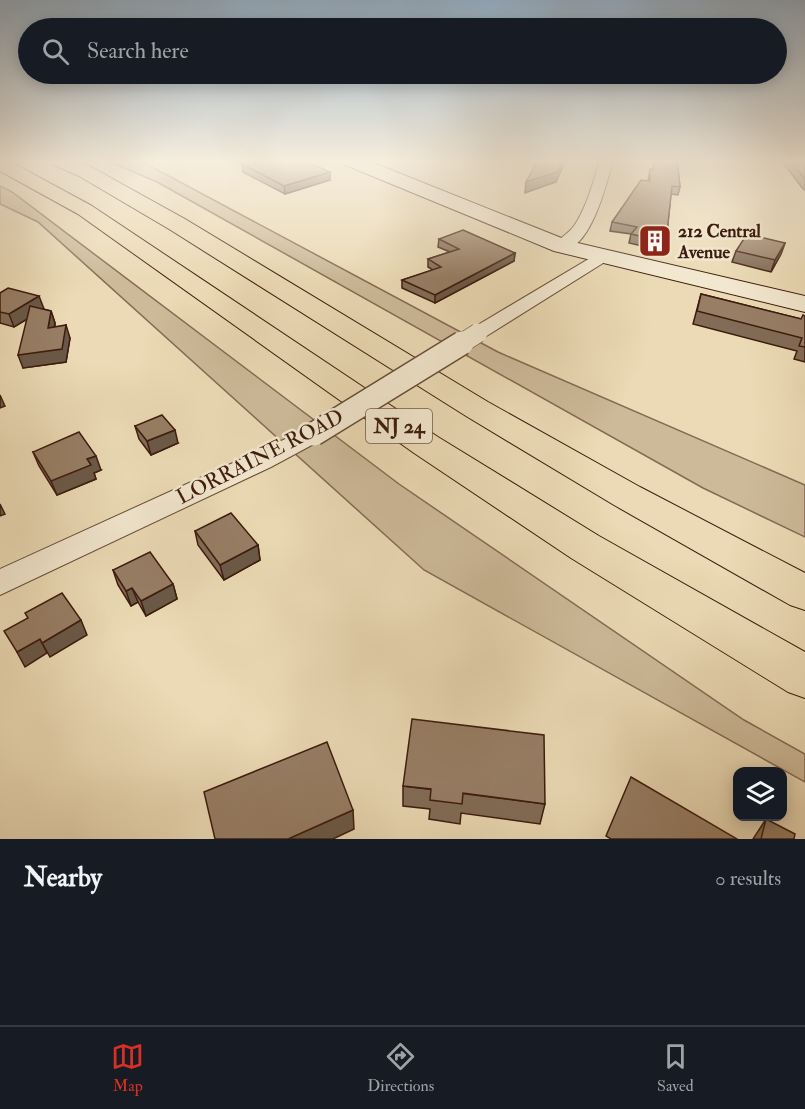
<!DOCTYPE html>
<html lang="en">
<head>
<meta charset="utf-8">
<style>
	body { margin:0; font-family:"IM FELL Double Pica",serif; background:#242831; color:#f1f3f6 }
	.controls { position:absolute; right:18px; bottom:18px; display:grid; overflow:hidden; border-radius:12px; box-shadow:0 3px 15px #0003 }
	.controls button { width:54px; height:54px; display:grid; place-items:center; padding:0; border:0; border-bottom:2px solid #363941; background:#171b24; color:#f1f3f6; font:30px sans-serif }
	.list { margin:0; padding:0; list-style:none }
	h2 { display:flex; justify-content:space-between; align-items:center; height:78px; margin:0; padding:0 24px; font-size:26px }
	h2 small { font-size:20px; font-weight:400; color:#9ea1a6 }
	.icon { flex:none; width:33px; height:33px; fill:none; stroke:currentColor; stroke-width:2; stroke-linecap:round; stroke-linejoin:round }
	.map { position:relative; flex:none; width:805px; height:839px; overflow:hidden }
	.search { position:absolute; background:#171b24; box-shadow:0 3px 15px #0003; left:18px; right:18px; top:18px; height:66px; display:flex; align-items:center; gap:15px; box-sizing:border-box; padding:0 21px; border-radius:33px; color:#9ea1a6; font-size:22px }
	.sheet { height:186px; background:#171b24 }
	nav { display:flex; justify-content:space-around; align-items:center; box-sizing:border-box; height:84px; border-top:2px solid #363941; background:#171b24; font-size:16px; color:#9ea1a6 }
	nav a { display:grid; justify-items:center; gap:3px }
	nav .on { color:#d93025 }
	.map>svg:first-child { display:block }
</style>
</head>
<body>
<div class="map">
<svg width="805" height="839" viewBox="0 0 805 839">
	<rect width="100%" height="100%" fill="#ebdab5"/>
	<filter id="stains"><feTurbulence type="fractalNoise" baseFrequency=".00333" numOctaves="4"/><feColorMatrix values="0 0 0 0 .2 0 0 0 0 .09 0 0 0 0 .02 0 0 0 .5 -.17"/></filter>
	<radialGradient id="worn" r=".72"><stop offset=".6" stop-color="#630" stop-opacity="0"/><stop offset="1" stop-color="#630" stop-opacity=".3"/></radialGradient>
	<!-- green -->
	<g fill="#cdba99" stroke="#856a54" stroke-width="1.5">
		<polygon points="105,160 139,160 498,352 805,485 805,537 703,488 157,182"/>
		<polygon points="0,186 12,192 399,484 744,720 805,754 805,782 424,570 38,222 0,204"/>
	</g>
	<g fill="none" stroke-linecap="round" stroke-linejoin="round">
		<defs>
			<g id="street">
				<path d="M600 160H613C607 183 589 258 556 250L554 246C559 238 568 234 574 226 587 207 593 182 600 160Z"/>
				<polygon points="602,251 608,252 611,256 608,260 485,337 471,337 468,333 471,329"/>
				<polygon points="314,426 323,429 326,434 323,439 271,467 0,595 0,569"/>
			</g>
			<polygon id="secondary" points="340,160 366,160 569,241 805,296 805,312 554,251 343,164"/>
			<g id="highway">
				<polygon points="0,160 7,160 92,206 438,437 599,536 805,652 805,698 788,692 571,558 414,453 78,214 0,171"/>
				<polygon points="49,160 74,160 93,168 185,219 488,402 640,487 805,573 805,610 790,605 614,505 466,416 169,229 79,176 52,164"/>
			</g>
		</defs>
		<!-- street casing -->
		<use href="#street" stroke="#684b38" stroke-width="2"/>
		<!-- secondary casing -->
		<use href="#secondary" stroke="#3d1b0e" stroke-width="2"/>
		<!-- highway casing -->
		<use href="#highway" stroke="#3d1b0e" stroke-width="2"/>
		<!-- street -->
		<use href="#street" fill="#f2e7cf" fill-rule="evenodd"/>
		<!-- secondary -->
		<use href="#secondary" fill="#f2e7cf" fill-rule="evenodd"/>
		<!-- highway -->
		<use href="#highway" fill="#ebdab5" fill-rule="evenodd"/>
		<defs>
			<polyline id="street-bridge-far1" points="459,345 478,333"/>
			<polyline id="street-bridge" points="314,434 462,343"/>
		</defs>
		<!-- street-bridge-far1 casing -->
		<use href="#street-bridge-far1" stroke="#684b38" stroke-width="20" stroke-linecap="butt"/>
		<!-- street-bridge casing -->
		<use href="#street-bridge" stroke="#684b38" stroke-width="26" stroke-linecap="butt"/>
		<!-- street-bridge-far1 -->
		<use href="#street-bridge-far1" stroke="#f2e7cf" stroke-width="19"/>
		<!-- street-bridge -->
		<use href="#street-bridge" stroke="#f2e7cf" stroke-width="23"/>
	</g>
	<!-- wall -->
	<g fill="#826c57" stroke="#3d1b0e" stroke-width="1.5">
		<polygon points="239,160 304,160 330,180 285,194 243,172 242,164 245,164"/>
		<polygon points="654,160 677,160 680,187 678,195 671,194 666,242 664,251 629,243 631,234 610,231 612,222 648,181 650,169 653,170"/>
		<polygon points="781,160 805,160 805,190 803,189"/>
		<polygon points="439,239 515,253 514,261 435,303 402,288 402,280 433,270 428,267 428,259 450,252 438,247"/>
		<polygon points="785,243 781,254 771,272 732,262 736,251"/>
		<polygon points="0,293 43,309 51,311 55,323 55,327 70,338 66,362 23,368 27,319 14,327 0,323"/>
		<polygon points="701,294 801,319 805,316 805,362 794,359 797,351 693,324"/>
		<polygon points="135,426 178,443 151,455 139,439"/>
		<polygon points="33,452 101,470 94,473 96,479 57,495 39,466"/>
		<polygon points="195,531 258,545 260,560 224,580 198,545"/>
		<polygon points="113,570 173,584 177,599 146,616 138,602 131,606 118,585"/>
		<polygon points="403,786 545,804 540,824 461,813 460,824 429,819 430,809 403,806"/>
		<polygon points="766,819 794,839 753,839"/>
	</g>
	<!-- shaded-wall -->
	<g fill="#6a5847" stroke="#3d1b0e" stroke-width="1.5">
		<polygon points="563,160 566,160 556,182 525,193 526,182"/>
		<polygon points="330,172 330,180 285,194 284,186"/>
		<polygon points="785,243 781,254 771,272 775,260"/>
		<polygon points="515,253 514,261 435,303 435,295"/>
		<polygon points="39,296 44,309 14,327 9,314"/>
		<polygon points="51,311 55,323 52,340 48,328"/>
		<polygon points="66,325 70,338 66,362 23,368 18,355"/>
		<polygon points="0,395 5,406 0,408"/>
		<polygon points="175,430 178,443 151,455 147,441"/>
		<polygon points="96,456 101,470 94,473 96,479 57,495 51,481 87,459"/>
		<polygon points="0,504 5,514 0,516"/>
		<polygon points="258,545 260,560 224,580 220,565"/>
		<polygon points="173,584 177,599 146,616 141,601"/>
		<polygon points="132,588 138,602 131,606 126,591"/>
		<polygon points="81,620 87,635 50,657 42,643"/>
		<polygon points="40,639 47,653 25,667 17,652"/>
		<polygon points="353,810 354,829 333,839 288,839"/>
	</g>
	<!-- building -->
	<g fill="#977e65" stroke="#3d1b0e" stroke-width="1.5">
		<polygon points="253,160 304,160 330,172 284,186 242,164 255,161"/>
		<polygon points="538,160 563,160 557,172 526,182"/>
		<polygon points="655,160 677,160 680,187 672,186 666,242 631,234 637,227 612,222 641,180 650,181 650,169 653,170"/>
		<polygon points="790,160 805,160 805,179"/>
		<polygon points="463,230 515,253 435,295 402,280 441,267 428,259 459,249 439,239"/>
		<polygon points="747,234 785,243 775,260 736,251"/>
		<polygon points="8,288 39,296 9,314 0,312 0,293"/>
		<polygon points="701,294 801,319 803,315 805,316 805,347 799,346 802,338 697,311"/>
		<polygon points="30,306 51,311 48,328 66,325 62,349 18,355"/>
		<polygon points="162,415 175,430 147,441 135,426"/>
		<polygon points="79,432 96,456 87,459 91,465 51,481 33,452"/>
		<polygon points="231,513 258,545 220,565 195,531"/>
		<polygon points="150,552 173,584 141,601 132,588 126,591 113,570"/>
		<polygon points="62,593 81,620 42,643 40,639 17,652 4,631 28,618 25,613"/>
		<polygon points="412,719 544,735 545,804 463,793 462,804 430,800 431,789 403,786"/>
		<polygon points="327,742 353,810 288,839 215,839 204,792"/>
		<polygon points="631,777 737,839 611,839 606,836"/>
		<polygon points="766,819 795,834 794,839 761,839"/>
	</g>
	<!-- sky -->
	<linearGradient id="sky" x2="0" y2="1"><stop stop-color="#91a9bd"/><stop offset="0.58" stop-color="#f6eede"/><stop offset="1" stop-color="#f6eede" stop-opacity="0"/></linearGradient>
	<rect width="805" height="278" fill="url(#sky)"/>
	<!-- icons -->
	<defs>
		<symbol id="building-square" viewBox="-11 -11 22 22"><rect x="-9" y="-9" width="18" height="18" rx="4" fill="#8f2418" stroke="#f2e7cf"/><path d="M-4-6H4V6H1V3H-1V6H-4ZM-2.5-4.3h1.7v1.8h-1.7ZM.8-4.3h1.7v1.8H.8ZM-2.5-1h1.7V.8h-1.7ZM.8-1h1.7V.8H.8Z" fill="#fff"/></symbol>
	</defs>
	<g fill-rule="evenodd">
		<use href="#building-square" x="636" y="222" width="38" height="38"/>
	</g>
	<g text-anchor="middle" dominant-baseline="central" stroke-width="5" stroke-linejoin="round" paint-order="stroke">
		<!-- far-poi labels -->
		<g font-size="18" font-weight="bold" fill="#3d1b0e" stroke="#f2e7cf" text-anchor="start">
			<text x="678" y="231">212 Central<tspan x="678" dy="21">Avenue</tspan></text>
		</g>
		<!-- shield labels -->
		<rect fill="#f2e7cf" stroke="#735848" stroke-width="1.5" x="366" y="409" width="66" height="34" rx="4.5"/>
		<g font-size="20" font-weight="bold" fill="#3d1b0e">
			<text x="399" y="426">NJ 24</text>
		</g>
		<!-- street labels -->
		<g font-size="21" fill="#3d1b0e" stroke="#f2e7cf">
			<text transform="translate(260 457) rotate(-27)">LORRAINE ROAD</text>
		</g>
	</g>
	<rect width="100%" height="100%" filter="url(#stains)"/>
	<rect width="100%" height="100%" fill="url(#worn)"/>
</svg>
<div class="controls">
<button><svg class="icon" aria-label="layers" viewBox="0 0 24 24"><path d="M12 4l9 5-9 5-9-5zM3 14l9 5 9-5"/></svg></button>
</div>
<div class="search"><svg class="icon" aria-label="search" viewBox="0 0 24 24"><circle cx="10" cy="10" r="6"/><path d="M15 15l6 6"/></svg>Search here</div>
</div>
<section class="sheet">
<h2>Nearby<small>0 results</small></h2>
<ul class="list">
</ul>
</section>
<nav>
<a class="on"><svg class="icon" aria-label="map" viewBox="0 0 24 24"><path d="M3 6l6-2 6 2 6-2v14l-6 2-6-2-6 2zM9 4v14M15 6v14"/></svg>Map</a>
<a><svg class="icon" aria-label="directions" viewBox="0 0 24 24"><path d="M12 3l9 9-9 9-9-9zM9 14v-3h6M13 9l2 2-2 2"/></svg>Directions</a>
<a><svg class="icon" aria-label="saved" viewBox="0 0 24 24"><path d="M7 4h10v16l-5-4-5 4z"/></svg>Saved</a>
</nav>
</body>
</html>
